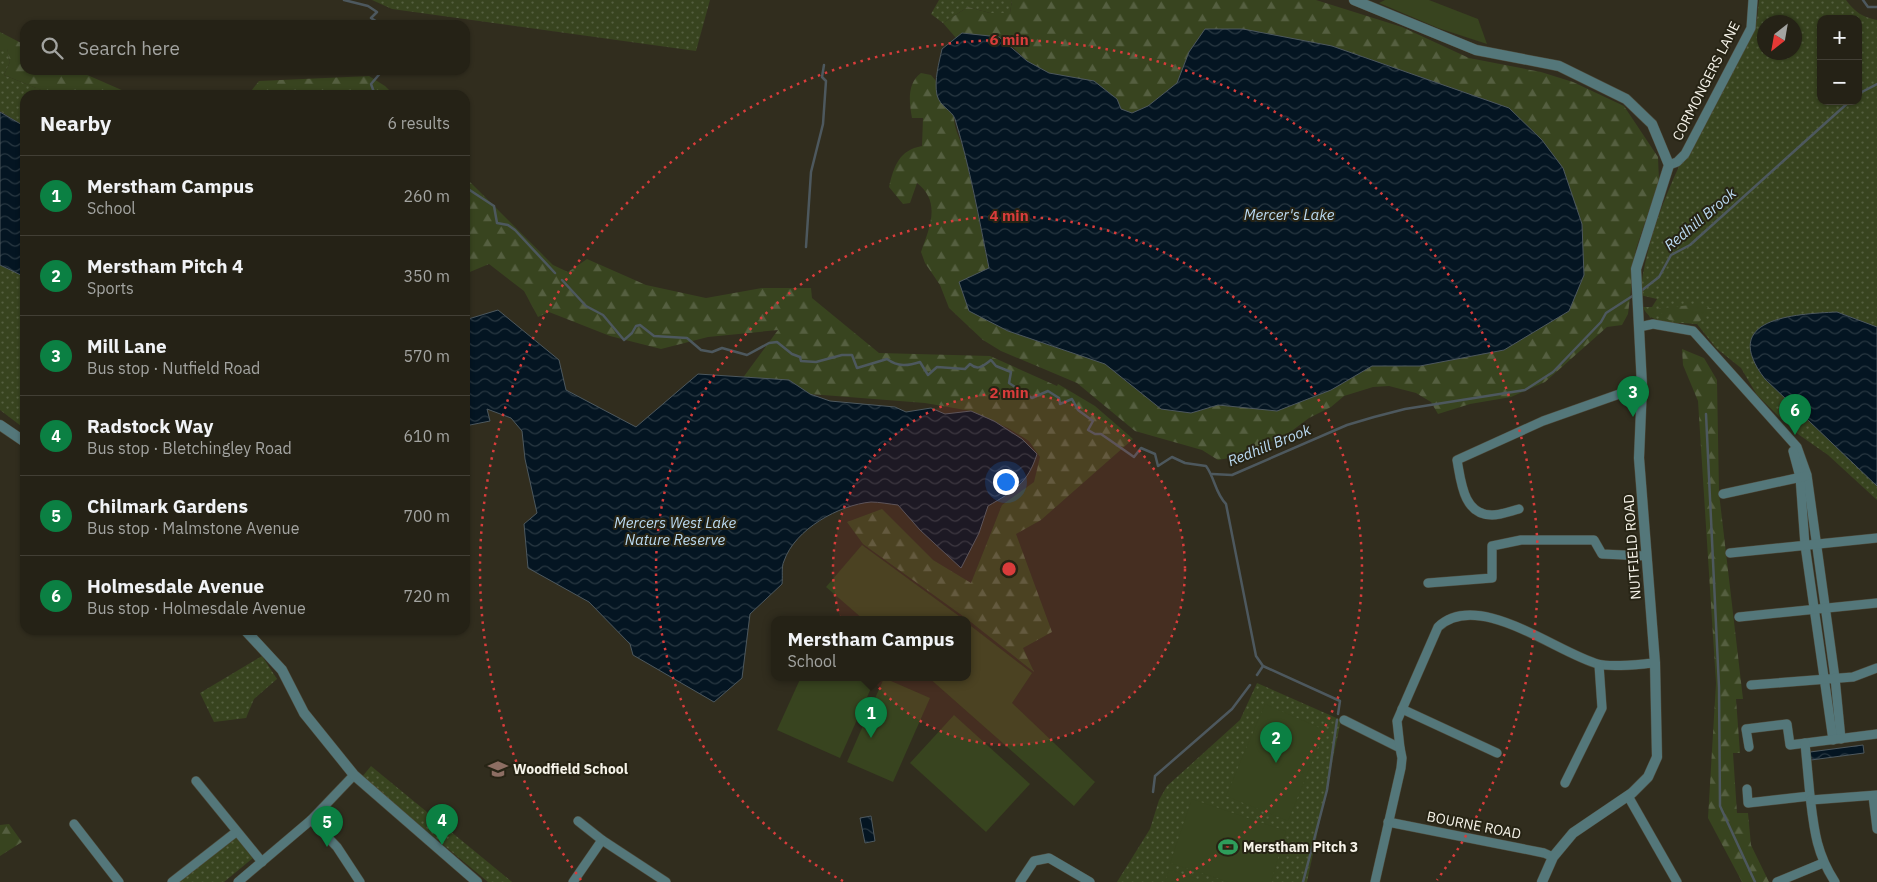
<!DOCTYPE html>
<html lang="en">
<head>
<meta charset="utf-8">
<style>
	body { margin:0; font-family:"IBM Plex Sans",sans-serif; background:#312f23; color:#f1f3f6 }
	.controls { position:absolute; right:15px; top:15px; display:grid; overflow:hidden; border-radius:10px; box-shadow:0 1px 4px #0004 }
	.controls button { width:45px; height:45px; display:grid; place-items:center; padding:0; border:0; border-bottom:1px solid #423f35; background:#252216; color:#f1f3f6; font:25px sans-serif }
	.compass { position:absolute; left:1757px; top:15px; width:45px; height:45px; border-radius:50%; background:#252216; box-shadow:0 1px 4px #0004; rotate:211deg }
	.you { position:absolute; left:1005px; top:481px; width:18px; height:18px; margin:-12px; border:4px solid #fff; border-radius:50%; background:#1a73e8; box-shadow:0 0 0 8px #1a73e833 }
	.badge { display:grid; place-items:center; width:32px; height:32px; border-radius:50%; background:#0b8043; color:#fff; font-size:16px; font-weight:700 }
	.pin { position:absolute; translate:-50% -41px; filter:drop-shadow(0 1px 2px #0008) }
	.pin::after { content:''; position:absolute; top:26px; width:18px; height:15px; background:inherit; clip-path:polygon(0 0,100% 0,50% 100%) }
	.popup { position:absolute; left:771px; top:616px; width:200px; height:65px; box-sizing:border-box; display:grid; place-content:center; border-radius:10px; background:#252216; filter:drop-shadow(0 1px 4px #0005); font-size:16px; white-space:nowrap; color:#a3a4a1 }
	.popup b { font-size:19px; color:#f1f3f6 }
	.popup::after { content:''; position:absolute; left:50%; top:100%; margin-left:-10px; border:10px solid transparent; border-top-color:#252216 }
	.list { margin:0; padding:0; list-style:none }
	h2 { display:flex; justify-content:space-between; align-items:center; height:65px; margin:0; padding:0 20px; font-size:21px }
	h2 small { font-size:16px; font-weight:400; color:#a3a4a1 }
	.list li { display:grid; grid-template-columns:32px 1fr auto; gap:15px; align-items:center; box-sizing:border-box; height:80px; padding:0 20px; border-top:1px solid #423f35 }
	.list b { display:block; font-size:19px; white-space:nowrap }
	.list p { margin:0; font-size:16px; white-space:nowrap; color:#a3a4a1 }
	.list em { font-size:16px; font-style:normal; color:#a3a4a1 }
	.icon { flex:none; width:28px; height:28px; fill:none; stroke:currentColor; stroke-width:2; stroke-linecap:round; stroke-linejoin:round }
	.map { position:relative; flex:none; width:1877px; height:882px; overflow:hidden }
	.search { position:absolute; background:#252216; box-shadow:0 1px 4px #0004; left:20px; top:20px; width:450px; height:55px; display:flex; align-items:center; gap:12px; box-sizing:border-box; padding:0 18px; border-radius:15px; color:#a3a4a1; font-size:19px }
	.panel { position:absolute; background:#252216; box-shadow:0 1px 4px #0004; left:20px; top:90px; width:450px; height:545px; border-radius:15px }
	.map>svg:first-child { display:block }
</style>
</head>
<body>
<div class="map">
<svg width="1877" height="882" viewBox="0 0 1877 882">
	<defs>
		<pattern id="grass-dots" width="8" height="8" patternUnits="userSpaceOnUse" patternTransform="scale(1.25)"><rect width="8" height="8" fill="#38441f"/><path d="M2 2h.1M6 6h.1" fill="none" stroke="#555f40" stroke-width="1.8" stroke-linecap="round"/></pattern>
		<pattern id="forest-firs" width="22" height="20" patternUnits="userSpaceOnUse" patternTransform="scale(1.25)"><rect width="22" height="20" fill="#38441f"/><path d="M5 1l3.5 6h-7zM16 11l3.5 6h-7z" fill="#555f40"/></pattern>
		<pattern id="water-waves" width="16" height="10" patternUnits="userSpaceOnUse" patternTransform="scale(1.25)"><rect width="16" height="10" fill="#041522"/><path d="M0 5q4-4 8 0t8 0" fill="none" stroke="#293842"/></pattern>
	</defs>
	<rect width="100%" height="100%" fill="#312d1e"/>
	<!-- grass -->
	<g fill="url(#grass-dots)" fill-rule="evenodd">
		<polygon points="372,0 710,0 696,51 392,9"/>
		<polygon points="939,0 1012,0 1010,13 990,13 968,7 943,23 931,14"/>
		<path d="M1759 0H1846C1855 12 1862 17 1877 20V500L1828 455 1795 432 1757 395 1741 368 1716 348 1697 324 1701 321 1696 324C1678 322 1650 326 1643 307H1652L1657 299 1640 295C1650 199 1712 104 1757 20ZM1821 19H1858V101H1821ZM1764 22H1794V52H1764Z"/>
		<polygon points="7,48 10,62 4,75 41,90 42,95 25,95 25,132 24,126 0,111 0,51"/>
		<polygon points="0,265 25,277 25,429 0,410"/>
		<polygon points="262,656 277,679 254,699 246,718 214,722 200,693"/>
		<polygon points="1257,683 1341,720 1307,882 1117,882 1150,829 1159,800 1167,786 1240,720"/>
		<polygon points="371,766 512,882 488,882 362,777"/>
		<polygon points="235,836 253,858 224,882 178,882"/>
	</g>
	<!-- forest -->
	<g fill="url(#forest-firs)">
		<path d="M1012 0H1316L1402 27 1469 58 1541 72 1573 82 1624 106 1658 157 1659 181 1636 249 1628 314 1622 325 1607 327 1545 382 1511 397 1470 404 1438 414 1431 402 1416 393 1389 386 1373 387 1344 396 1331 407 1309 418 1289 433 1240 456 1218 460 1202 450 1135 431 1077 383 1001 351 983 340 949 308 940 285 925 263 921 252C929 229 942 202 917 183L910 203 903 204 889 187C894 166 899 150 922 146L923 118H912C909 102 907 83 921 73L931 75 936 81C937 97 941 105 954 115 953 129 962 141 965 155 974 193 981 231 989 269L960 282 1008 331 1105 364 1161 409 1191 413 1218 405 1249 408 1331 390 1372 366H1420L1504 350 1509 108 1332 46 1222 29H1205L1189 52 1177 83 1148 106 1132 113 1121 109 1117 99 1068 77 1049 73 1027 61 1011 45 963 33 956 38 943 23 968 7 990 13H1010Z"/>
		<polygon points="0,32 25,45 25,70 76,70 133,95 42,95 41,90 4,75 10,62 7,49 0,51"/>
		<polygon points="369,76 385,86 394,95 248,95 259,81"/>
		<polygon points="465,177 553,265 568,272 587,259 646,285 706,298 762,288 811,288 812,298 879,353 990,356 1057,386 1058,384 1095,406 1133,439 1041,520 1016,534 1052,632 1023,648 1034,672 967,619 863,544 847,522 882,509 933,560 971,583 1002,505 1034,482 1040,457 1029,441 1008,428 971,411 925,403 810,394 789,380 742,379 778,330 708,337 661,349 610,336 549,312 538,317 524,291 489,264 465,274"/>
		<polygon points="1699,304 1712,309 1697,324 1669,320 1660,312 1650,318 1647,310"/>
		<polygon points="1682,349 1704,358 1717,380 1719,493 1743,699 1736,699 1740,753 1733,753 1737,813 1748,813 1751,845 1769,882 1742,882 1708,818 1716,683 1698,401 1683,365"/>
		<polygon points="9,824 22,842 0,856 0,825"/>
	</g>
	<!-- garden -->
	<g fill="#38441f">
		<polygon points="1385,0 1429,0 1478,19 1487,44 1438,28 1379,3"/>
		<polygon points="862,545 963,619 863,619 826,587"/>
		<polygon points="967,623 1032,673 1012,703 1095,782 1074,806 928,677 967,677"/>
		<polygon points="801,677 876,677 840,758 777,730"/>
		<polygon points="884,678 930,698 893,782 847,762"/>
		<polygon points="1265,704 1325,730 1288,821 1226,796"/>
		<polygon points="954,715 1030,784 986,832 910,763"/>
		<polygon points="1192,799 1286,831 1271,882 1229,882 1170,863"/>
		<polygon points="1169,870 1207,882 1165,882"/>
	</g>
	<!-- water -->
	<g fill="url(#water-waves)" stroke="#4d585e">
		<path d="M1205 29H1243L1332 46 1509 108 1542 140 1563 168 1582 224 1584 275 1569 311 1504 350 1420 366H1372L1331 390 1277 411 1218 405 1191 413 1161 409 1105 364 1008 331 969 311 959 282 989 268C979 219 970 167 955 119 952 110 940 107 937 95 934 80 939 63 942 49L962 33 999 37 1027 61 1049 73 1094 81 1117 99 1121 109 1132 113 1148 106 1177 83 1189 52Z"/>
		<polygon points="0,112 24,126 25,132 25,277 0,265"/>
		<path d="M498 310 559 360 566 390 636 427 698 374 789 380 810 394 830 401 895 407 906 412 931 408 945 414 971 411 994 421 1022 439 1037 454C1028 483 1014 491 988 506L979 533 961 568 920 530 898 505C889 504 879 502 871 502 839 505 795 529 784 561 781 567 783 577 782 584L750 614 742 678 714 702 633 655 630 644 589 602 528 568 524 524 537 513 525 459 522 431 511 418 487 409 490 421 465 426V320Z"/>
		<path d="M1837 312 1877 327V486L1765 379C1718 318 1794 314 1837 312Z"/>
		<polygon points="1863,745 1864,753 1811,760 1810,752"/>
		<polygon points="871,816 875,841 865,843 860,818"/>
	</g>
	<g fill="none" stroke-linecap="round" stroke-linejoin="round">
		<!-- stream -->
		<g stroke="#4d585e" stroke-width="2.5">
			<polyline points="344,0 368,6 377,12 371,18 382,25"/>
			<polyline points="1863,0 1868,7 1877,7"/>
			<polyline points="1858,94 1877,84"/>
			<polyline points="375,95 371,84 383,70"/>
			<polyline points="465,187 494,206 497,223 508,225 515,230 555,273"/>
			<polyline points="806,247 811,172 823,124 826,81 822,77 824,65"/>
			<path d="M562 280 586 306 603 315 624 340 632 333 636 326 640 325 654 336 687 338 701 350 712 352 722 348 747 355 769 343 777 342 792 354 800 357 801 361 816 362 842 355H852L857 368 887 359C898 367 908 366 920 362L928 375 937 367 965 369 970 364C978 371 983 366 991 360L996 366 1011 372 1009 383 1032 398 1048 391 1059 398 1060 404 1072 399 1078 410 1093 421 1088 430 1095 434H1101L1134 457 1141 448 1155 454 1158 466 1172 457 1185 463 1206 466C1215 478 1215 493 1226 504L1256 656 1263 666 1340 701 1338 714"/>
			<polyline points="1641,291 1659,277 1671,255 1690,245 1850,101"/>
			<polyline points="1706,414 1719,687 1720,806 1755,882"/>
			<polyline points="1212,474 1232,475 1347,425 1374,417 1405,409 1525,390 1553,372 1601,322 1606,313 1634,295"/>
			<polyline points="1257,675 1263,666"/>
			<polyline points="1153,792 1155,776 1232,709 1250,685"/>
			<polyline points="1303,882 1327,790 1337,720"/>
		</g>
		<defs>
			<g id="minor">
				<polyline points="1669,165 1677,162 1685,154 1751,28 1753,0"/>
				<polyline points="1639,327 1653,324 1693,331 1797,447 1807,475 1835,678 1841,739"/>
				<polyline points="1793,451 1800,477 1805,545 1833,740"/>
				<polyline points="1723,494 1806,476"/>
				<path d="M1519 509C1511 511 1501 515 1492 515 1463 515 1461 481 1457 460L1543 421 1642 386"/>
				<polyline points="1730,553 1877,538"/>
				<polyline points="1428,583 1492,578 1492,546 1521,540 1594,540 1602,554 1646,556"/>
				<polyline points="1739,617 1877,603"/>
				<polyline points="1751,685 1853,677 1877,668"/>
				<polyline points="1402,709 1497,753"/>
				<polyline points="1344,720 1400,748 1402,758 1401,768 1375,882"/>
				<polyline points="1749,747 1746,729 1787,724 1790,745 1877,734"/>
				<path d="M1400 748 1397 721 1438 627C1478 589 1557 653 1598 664 1612 668 1640 664 1655 663"/>
				<polyline points="196,781 262,862"/>
				<polyline points="1565,783 1602,708 1599,665"/>
				<polyline points="1747,789 1748,803 1810,796 1805,743"/>
				<polyline points="1628,796 1677,882"/>
				<path d="M1810 796C1814 829 1816 853 1835 882"/>
				<polyline points="1873,796 1877,829"/>
				<polyline points="1811,800 1877,795"/>
				<polyline points="311,820 337,847 360,882"/>
				<polyline points="578,821 602,840 666,882"/>
				<polyline points="1388,822 1544,853 1553,857"/>
				<polyline points="74,824 119,882"/>
				<polyline points="172,882 236,832"/>
				<polyline points="238,882 311,820 354,775"/>
				<polyline points="573,882 602,840"/>
				<polyline points="1020,882 1034,861 1049,858 1090,882"/>
				<polyline points="1777,882 1823,863"/>
			</g>
			<g id="tertiary">
				<polyline points="1354,0 1476,50 1559,66 1626,99 1652,124 1669,165 1636,269 1642,386 1639,458 1655,663 1657,757 1648,777 1632,793 1573,833 1553,857 1542,882"/>
				<polyline points="0,425 25,442"/>
				<polyline points="245,630 282,670 304,713 354,775 477,882"/>
			</g>
		</defs>
		<!-- minor casing -->
		<use href="#minor" stroke="#4d493a" stroke-width="10"/>
		<!-- tertiary casing -->
		<use href="#tertiary" stroke="#4d493a" stroke-width="11"/>
		<!-- minor -->
		<use href="#minor" stroke="#54777a" stroke-width="9"/>
		<!-- tertiary -->
		<use href="#tertiary" stroke="#54777a" stroke-width="10"/>
	</g>
	<!-- distance rings -->
	<circle cx="1009" cy="569" r="176" fill="#d93c3b" fill-opacity=".12"/>
	<g fill="none" stroke="#d93c3b" stroke-width="2.5" stroke-dasharray="2.5 5">
		<circle cx="1009" cy="569" r="176"/>
		<path d="M843 881A353 353 0 1 1 1175 881"/>
		<path d="M581 880A529 529 0 1 1 1437 880"/>
	</g>
	<!-- icons -->
	<defs>
		<symbol id="school-bare" viewBox="-9 -9 18 18"><path d="M0-5L7-2L0 1L-7-2ZM-4 1L0 2.5L4 1V4Q0 6-4 4Z" fill="#8d6e63" stroke="#272415" stroke-width="2.5" paint-order="stroke"/></symbol>
		<symbol id="stadium-bare" viewBox="-9 -9 18 18"><path d="M0-5a6.5 5 0 1 0 0 10a6.5 5 0 1 0 0-10ZM-3.5-1.8h7v3.6h-7Z" fill="#2e9e5b" stroke="#272415" stroke-width="2.5" paint-order="stroke"/></symbol>
	</defs>
	<g fill-rule="evenodd">
		<use href="#school-bare" x="484" y="755" width="28" height="28"/>
		<use href="#stadium-bare" x="1214" y="833" width="28" height="28"/>
	</g>
	<g text-anchor="middle" dominant-baseline="central" stroke-width="4" stroke-linejoin="round" paint-order="stroke">
		<!-- street labels -->
		<g font-size="14" fill="#f6f3e9" stroke="#272415">
			<text transform="translate(1706 81) rotate(-63)">CORMONGERS LANE</text>
			<text transform="translate(1632 547) rotate(-94)">NUTFIELD ROAD</text>
			<text transform="translate(1474 825) rotate(11)">BOURNE ROAD</text>
		</g>
		<!-- poi labels -->
		<g font-size="14" font-weight="bold" fill="#f6f3e9" stroke="#272415" text-anchor="start">
			<text x="513" y="769">Woodfield School</text>
			<text x="1243" y="847">Merstham Pitch 3</text>
		</g>
		<!-- water labels -->
		<g font-size="15" font-style="italic" fill="#badaf2" stroke="#272415">
			<text x="1289" y="214">Mercer's Lake</text>
			<text transform="translate(1700 219) rotate(-40)">Redhill Brook</text>
			<text transform="translate(1269 445) rotate(-22)">Redhill Brook</text>
			<text x="675" y="522">Mercers West Lake<tspan x="675" dy="17">Nature Reserve</tspan></text>
		</g>
	</g>
	<circle cx="1009" cy="569" r="8" fill="#d93c3b" stroke="#272415" stroke-width="2.5"/>
	<g font-size="15" text-anchor="middle" font-weight="bold" fill="#d93c3b" stroke="#272415" stroke-width="4" stroke-linejoin="round" paint-order="stroke">
		<text x="1009" y="45">6 min</text>
		<text x="1009" y="221">4 min</text>
		<text x="1009" y="398">2 min</text>
	</g>
</svg>
<div class="controls">
<button>+</button>
<button>−</button>
</div>
<svg class="compass" viewBox="-18 -18 36 36"><path d="M0-13l5 13h-10z" fill="#e53935"/><path d="M0 13l5-13h-10z" fill="#a3a4a1"/></svg>
<div class="you"></div>
<div class="pin badge" style="left:871px;top:738px">1</div>
<div class="popup"><b>Merstham Campus</b>School</div>
<div class="pin badge" style="left:1276px;top:763px">2</div>
<div class="pin badge" style="left:1633px;top:417px">3</div>
<div class="pin badge" style="left:442px;top:845px">4</div>
<div class="pin badge" style="left:327px;top:847px">5</div>
<div class="pin badge" style="left:1795px;top:435px">6</div>
<div class="search"><svg class="icon" aria-label="search" viewBox="0 0 24 24"><circle cx="10" cy="10" r="6"/><path d="M15 15l6 6"/></svg>Search here</div>
<section class="panel">
<h2>Nearby<small>6 results</small></h2>
<ul class="list">
<li><span class="badge">1</span><div><b>Merstham Campus</b><p>School</p></div><em>260 m</em></li>
<li><span class="badge">2</span><div><b>Merstham Pitch 4</b><p>Sports</p></div><em>350 m</em></li>
<li><span class="badge">3</span><div><b>Mill Lane</b><p>Bus stop · Nutfield Road</p></div><em>570 m</em></li>
<li><span class="badge">4</span><div><b>Radstock Way</b><p>Bus stop · Bletchingley Road</p></div><em>610 m</em></li>
<li><span class="badge">5</span><div><b>Chilmark Gardens</b><p>Bus stop · Malmstone Avenue</p></div><em>700 m</em></li>
<li><span class="badge">6</span><div><b>Holmesdale Avenue</b><p>Bus stop · Holmesdale Avenue</p></div><em>720 m</em></li>
</ul>
</section>
</div>
</body>
</html>
